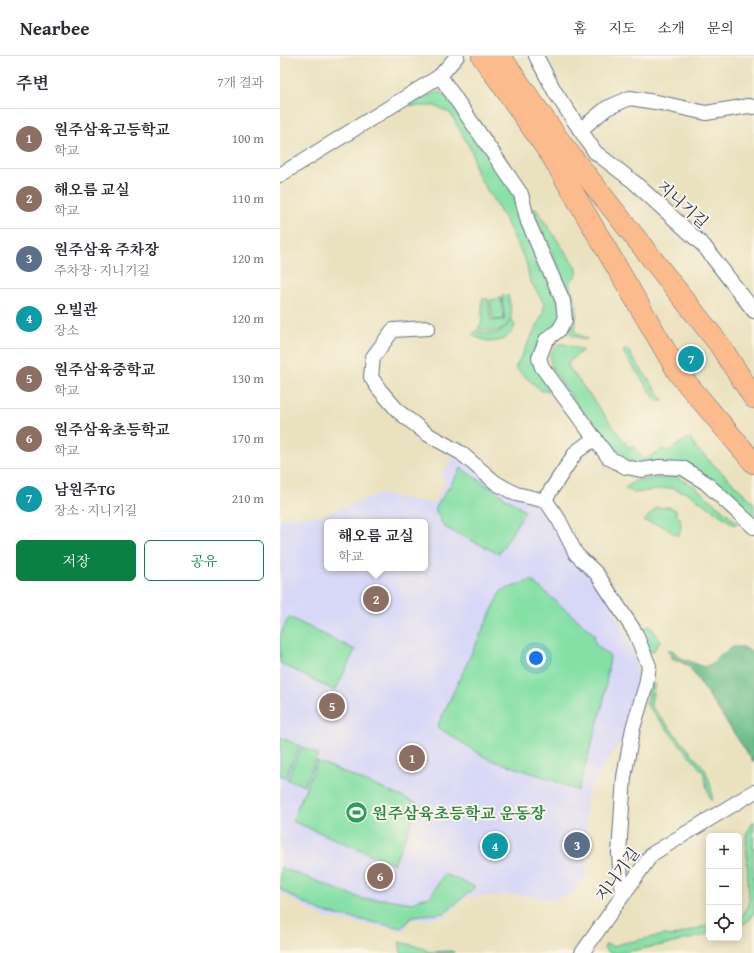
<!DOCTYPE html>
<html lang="ko">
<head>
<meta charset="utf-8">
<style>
	body { margin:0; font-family:"Gentium Book Plus","Noto Serif KR",serif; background:#f7f7f7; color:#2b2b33 }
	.controls { position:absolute; right:12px; bottom:12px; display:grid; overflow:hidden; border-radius:6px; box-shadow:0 2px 10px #0003 }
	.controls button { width:36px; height:36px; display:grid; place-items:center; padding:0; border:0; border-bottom:1px solid #e1e1e2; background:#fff; color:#2b2b33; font:20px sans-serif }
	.you { position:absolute; left:256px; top:602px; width:14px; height:14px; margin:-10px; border:3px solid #fff; border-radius:50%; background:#1a73e8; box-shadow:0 0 0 6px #1a73e833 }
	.badge { display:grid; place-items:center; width:26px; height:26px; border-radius:50%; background:#0b8043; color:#fff; font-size:13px; font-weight:700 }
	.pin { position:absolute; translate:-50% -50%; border:2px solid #fff; box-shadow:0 1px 4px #0006 }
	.popup { position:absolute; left:44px; top:463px; width:104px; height:52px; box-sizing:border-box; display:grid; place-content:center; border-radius:6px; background:#fff; filter:drop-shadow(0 1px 3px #0005); font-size:13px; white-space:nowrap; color:#7c7c81 }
	.popup b { font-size:15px; color:#2b2b33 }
	.popup::after { content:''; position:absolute; left:50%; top:100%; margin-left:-8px; border:8px solid transparent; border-top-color:#fff }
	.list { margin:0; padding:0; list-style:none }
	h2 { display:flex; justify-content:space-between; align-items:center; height:52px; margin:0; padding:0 16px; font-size:17px }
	h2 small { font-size:13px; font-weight:400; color:#7c7c81 }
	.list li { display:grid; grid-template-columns:26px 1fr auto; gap:12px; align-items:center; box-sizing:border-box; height:60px; padding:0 16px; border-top:1px solid #e1e1e2 }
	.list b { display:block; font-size:15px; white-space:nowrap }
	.list p { margin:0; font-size:13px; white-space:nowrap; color:#7c7c81 }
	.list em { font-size:13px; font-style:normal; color:#7c7c81 }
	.actions { display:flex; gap:8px; padding:12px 16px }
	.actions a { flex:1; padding:9px 0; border:1px solid #0b8043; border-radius:6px; text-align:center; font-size:14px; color:#0b8043 }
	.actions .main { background:#0b8043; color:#fff }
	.icon { flex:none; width:22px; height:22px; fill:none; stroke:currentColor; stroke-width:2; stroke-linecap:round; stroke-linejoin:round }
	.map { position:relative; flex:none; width:474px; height:897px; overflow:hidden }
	header { display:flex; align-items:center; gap:24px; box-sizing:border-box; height:56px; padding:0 20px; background:#fff; border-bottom:1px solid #e1e1e2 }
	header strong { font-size:19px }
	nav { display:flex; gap:22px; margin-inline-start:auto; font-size:14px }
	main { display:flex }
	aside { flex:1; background:#fff }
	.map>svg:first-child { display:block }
</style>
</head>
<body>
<header>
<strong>Nearbee</strong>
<nav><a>홈</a><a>지도</a><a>소개</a><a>문의</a></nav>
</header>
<main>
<aside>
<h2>주변<small>7개 결과</small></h2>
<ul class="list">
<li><span class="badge" style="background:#8d6e63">1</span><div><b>원주삼육고등학교</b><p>학교</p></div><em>100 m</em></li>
<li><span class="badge" style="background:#8d6e63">2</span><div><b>해오름 교실</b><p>학교</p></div><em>110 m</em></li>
<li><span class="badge" style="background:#5c6f8a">3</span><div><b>원주삼육 주차장</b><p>주차장 · 지니기길</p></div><em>120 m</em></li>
<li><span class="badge" style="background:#0f9aa8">4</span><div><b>오빌관</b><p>장소</p></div><em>120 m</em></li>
<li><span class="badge" style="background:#8d6e63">5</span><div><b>원주삼육중학교</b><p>학교</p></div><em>130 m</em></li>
<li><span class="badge" style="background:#8d6e63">6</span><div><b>원주삼육초등학교</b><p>학교</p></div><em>170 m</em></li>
<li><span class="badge" style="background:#0f9aa8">7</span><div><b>남원주TG</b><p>장소 · 지니기길</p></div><em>210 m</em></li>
</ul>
<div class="actions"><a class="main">저장</a><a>공유</a></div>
</aside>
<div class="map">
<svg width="474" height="897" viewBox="0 0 474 897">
	<rect width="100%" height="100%" fill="#fcf5e5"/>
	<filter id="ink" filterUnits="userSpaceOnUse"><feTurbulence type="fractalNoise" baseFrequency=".025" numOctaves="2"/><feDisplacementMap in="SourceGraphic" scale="8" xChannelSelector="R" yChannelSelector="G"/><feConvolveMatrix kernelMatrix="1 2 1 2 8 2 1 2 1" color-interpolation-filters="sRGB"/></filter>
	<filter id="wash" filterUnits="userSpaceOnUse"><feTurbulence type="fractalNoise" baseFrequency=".012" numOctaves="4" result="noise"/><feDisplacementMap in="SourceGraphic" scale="16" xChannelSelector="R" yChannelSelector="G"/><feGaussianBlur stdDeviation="0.9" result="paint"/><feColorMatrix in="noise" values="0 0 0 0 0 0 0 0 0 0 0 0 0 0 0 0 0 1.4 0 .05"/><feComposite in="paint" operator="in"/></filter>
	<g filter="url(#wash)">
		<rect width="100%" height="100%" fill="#eae2bf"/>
		<!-- built -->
		<path fill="#d7d7f8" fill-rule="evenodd" d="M175 401 257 449 274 468 284 485 286 496 326 535 356 604V634L340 685 307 737 306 822 290 839 272 843 240 839 186 841 165 861 130 864 125 875 44 862 0 837V462L42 459 100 438 153 448 166 427 160 420ZM47 466H145V512H47Z"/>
		<!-- green -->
		<g fill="#85e0a6" stroke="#508882">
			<polygon points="157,36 168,39 233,134 278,244 281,263 255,303 275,335 262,335 235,312 263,258 264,247 250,225 246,206 226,165 196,116 192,96 170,57 155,50 132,50 129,48"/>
			<polygon points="253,153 256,153 297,213 297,218 289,227 297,252 295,275 296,277 307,283 306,284 291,279 290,275 293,266 294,253 288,234"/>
			<path d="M228 239C229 245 232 255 231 261 227 278 210 277 198 272L202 267V243H208L211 265 225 264 222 240Z"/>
			<polygon points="221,242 224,263 213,264 210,244"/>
			<path d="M232 263 235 270C227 289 208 288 192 279L197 274C213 282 224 277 232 263Z"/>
			<path d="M279 288H284L303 294 289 306 288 310 349 392 354 391 364 404 382 393 388 395 410 381 416 392 474 447V464L427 424 364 412 331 398 274 316C269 304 267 298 279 288Z"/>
			<polygon points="346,292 383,344 380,345 376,344 343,296"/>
			<polygon points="181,412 245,455 219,498 164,471 155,453"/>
			<polygon points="395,420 414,430 458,467 455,469 449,465 408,437 390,432 354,437 345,432 355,425 359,424"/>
			<polygon points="388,451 396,454 396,458 400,462 401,472 398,480 383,470 364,465 376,452"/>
			<polygon points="251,524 314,578 315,588 330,600 323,648 298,735 264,721 208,703 157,671 221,535"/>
			<polygon points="9,561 75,594 55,635 0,607 0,579"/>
			<polygon points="370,569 380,585 373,596 369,596 361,575"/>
			<path d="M375 628 371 647 372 651 424 712C429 721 433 735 432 745L430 743 423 716 366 648 371 629Z"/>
			<polygon points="0,681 20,690 5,722 0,719"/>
			<polygon points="22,691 38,698 24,730 7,723"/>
			<polygon points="37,705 139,748 114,808 12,765"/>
			<polygon points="474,765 473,808 474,857 469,864 459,871 459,860 463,859 469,849 466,778"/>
			<polygon points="0,811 82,843 107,843 132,847 140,843 150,841 164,818 195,831 165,857 133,860 122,872 42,856 2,835 0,832"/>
			<path d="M429 869V878L389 888 338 897C331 897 328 897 324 892L326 888 334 891 339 888 384 879 393 880Z"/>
			<polygon points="119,886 141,891 149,896 171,895 173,895 174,897 121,897"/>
		</g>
		<!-- forest -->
		<polygon fill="#6cbe8b" stroke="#447674" points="453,591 463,591 471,595 474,594 474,707 409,610 392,602 388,594 392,594 401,602 424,611 434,607 439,600"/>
	</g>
	<g filter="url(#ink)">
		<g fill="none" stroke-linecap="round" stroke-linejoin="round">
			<defs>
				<g id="minor">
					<polyline points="256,0 275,36 315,96 354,126 424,190 474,255"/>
					<polyline points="160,20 241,138 248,166 283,245 285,264 279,274 266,284 259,302 262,311 329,402 346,411 361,414 380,411 403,412 426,427 474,471"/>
					<polyline points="300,74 327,52 350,42 381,47 426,57 468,50 474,51"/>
					<polyline points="0,119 160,20 177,0"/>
					<polyline points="148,272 113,274 93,301 91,321 99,333 119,356 147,378 181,397 216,427 236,438 266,445 279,464 296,498 317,518 355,576 369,610 366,629 353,672 344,721 339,797 342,840"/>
					<polyline points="266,445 267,440 296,396 315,382"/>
					<polyline points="302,897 372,798 474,736"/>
				</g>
				<g id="highway">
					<polyline points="202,0 273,102 399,318 474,407"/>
					<polyline points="220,0 284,91 439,288 474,342"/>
				</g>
			</defs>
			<!-- minor casing -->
			<use href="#minor" stroke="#636e80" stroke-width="16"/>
			<!-- highway casing -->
			<use href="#highway" stroke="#636e80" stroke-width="22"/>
			<!-- minor -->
			<use href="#minor" stroke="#fff" stroke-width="14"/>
			<!-- highway -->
			<use href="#highway" stroke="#fbbb8c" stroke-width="21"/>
		</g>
	</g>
	<!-- icons -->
	<defs>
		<symbol id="stadium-disc" viewBox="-11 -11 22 22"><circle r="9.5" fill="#2e9e5b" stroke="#fcf5e5"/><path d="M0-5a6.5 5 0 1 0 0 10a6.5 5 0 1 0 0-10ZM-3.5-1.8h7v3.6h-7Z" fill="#fff"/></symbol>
	</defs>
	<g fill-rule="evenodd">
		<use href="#stadium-disc" x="64" y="744" width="25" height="25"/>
	</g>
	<g text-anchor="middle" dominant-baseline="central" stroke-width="4" stroke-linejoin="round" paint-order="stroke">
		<!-- street labels -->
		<g font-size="16" fill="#1b2f5e" stroke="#fcf5e5">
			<text transform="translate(403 148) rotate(42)">지니기길</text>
			<text transform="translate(337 818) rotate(-54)">지니기길</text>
		</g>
		<!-- leisure labels -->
		<g font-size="16" font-weight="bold" fill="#27864d" stroke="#fcf5e5" text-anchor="start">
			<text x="92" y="757">원주삼육초등학교 운동장</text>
		</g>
	</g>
</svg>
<div class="controls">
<button>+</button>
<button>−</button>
<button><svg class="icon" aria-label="locate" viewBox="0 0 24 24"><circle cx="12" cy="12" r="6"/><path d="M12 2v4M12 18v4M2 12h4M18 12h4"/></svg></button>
</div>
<div class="you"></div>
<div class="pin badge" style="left:132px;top:702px;background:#8d6e63">1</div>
<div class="pin badge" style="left:96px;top:543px;background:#8d6e63">2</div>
<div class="popup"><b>해오름 교실</b>학교</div>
<div class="pin badge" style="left:297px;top:789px;background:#5c6f8a">3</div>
<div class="pin badge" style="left:215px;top:790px;background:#0f9aa8">4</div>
<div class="pin badge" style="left:52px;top:650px;background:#8d6e63">5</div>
<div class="pin badge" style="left:100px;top:820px;background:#8d6e63">6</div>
<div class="pin badge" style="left:411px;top:303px;background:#0f9aa8">7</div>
</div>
</main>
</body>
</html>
